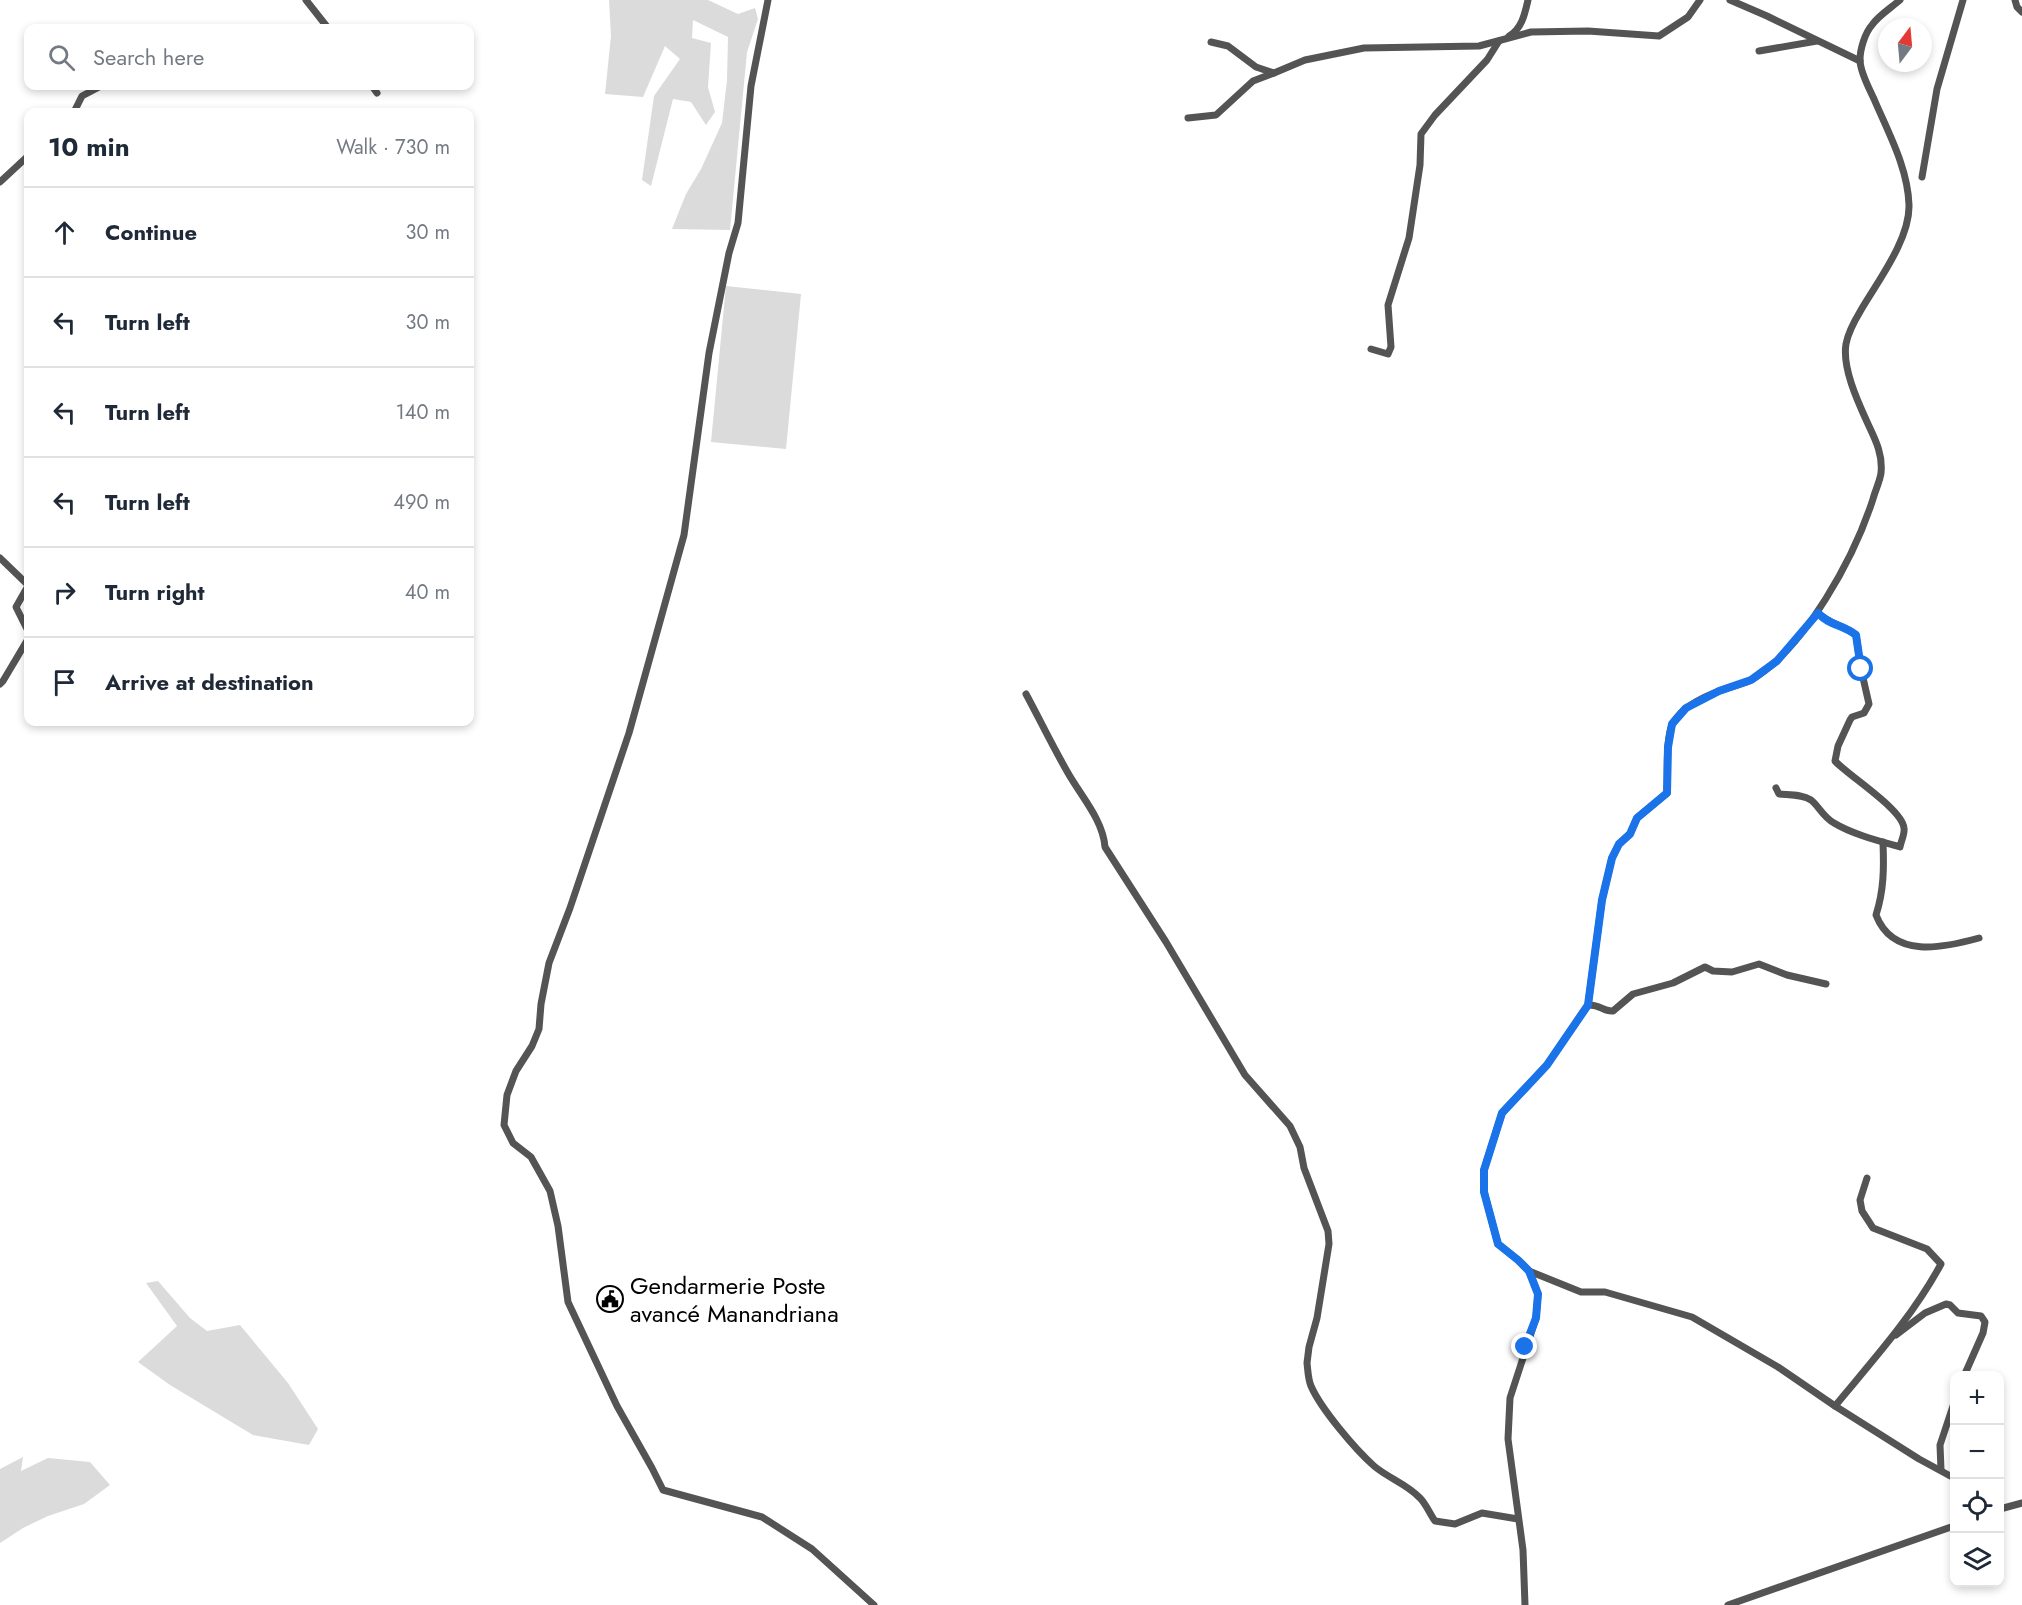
<!DOCTYPE html>
<html lang="en">
<head>
<meta charset="utf-8">
<style>
	body { margin:0; font-family:Jost,sans-serif; background:#f6f6f7; color:#1f2937 }
	.controls { position:absolute; right:18px; bottom:18px; display:grid; overflow:hidden; border-radius:12px; box-shadow:0 3px 9px #0003 }
	.controls button { width:54px; height:54px; display:grid; place-items:center; padding:0; border:0; border-bottom:2px solid #e0e1e3; background:#fff; color:#1f2937; font:30px sans-serif }
	.compass { position:absolute; left:1878px; top:18px; width:54px; height:54px; border-radius:50%; background:#fff; box-shadow:0 3px 9px #0003; rotate:16deg }
	.stop { position:absolute; width:18px; height:18px; margin:-14px; border:4px solid #1a73e8; border-radius:50%; background:#fff }
	.stop.end { background:#1a73e8; border-color:#fff; box-shadow:0 2px 6px #0008 }
	.list { margin:0; padding:0; list-style:none }
	h2 { display:flex; justify-content:space-between; align-items:center; height:78px; margin:0; padding:0 24px; font-size:26px }
	h2 small { font-size:20px; font-weight:400; color:#747a83 }
	.list li { display:grid; grid-template-columns:39px 1fr auto; gap:18px; align-items:center; box-sizing:border-box; height:90px; padding:0 24px; border-top:2px solid #e0e1e3 }
	.list b { display:block; font-size:22px; white-space:nowrap }
	.list em { font-size:20px; font-style:normal; color:#747a83 }
	.icon { flex:none; width:33px; height:33px; fill:none; stroke:currentColor; stroke-width:2; stroke-linecap:round; stroke-linejoin:round }
	.map { position:relative; flex:none; width:2022px; height:1605px; overflow:hidden }
	.search { position:absolute; background:#fff; box-shadow:0 3px 9px #0003; left:24px; top:24px; width:450px; height:66px; display:flex; align-items:center; gap:15px; box-sizing:border-box; padding:0 21px; border-radius:12px; color:#747a83; font-size:22px }
	.panel { position:absolute; background:#fff; box-shadow:0 3px 9px #0003; left:24px; top:108px; width:450px; height:618px; border-radius:12px }
	.map>svg:first-child { display:block }
</style>
</head>
<body>
<div class="map">
<svg width="2022" height="1605" viewBox="0 0 2022 1605">
	<rect width="100%" height="100%" fill="#fff"/>
	<!-- green -->
	<g fill="#dbdbdb">
		<polygon points="609,0 708,0 738,14 755,8 758,19 747,52 730,230 672,229 686,194 701,169 722,123 727,80 728,37 693,20 692,38 711,43 708,87 715,112 706,125 691,102 673,99 651,186 642,180 654,96 680,59 665,46 643,97 605,94 611,36"/>
		<polygon points="726,286 801,294 786,449 711,442"/>
		<polygon points="158,1281 190,1318 207,1331 240,1325 288,1383 318,1429 309,1445 253,1435 170,1385 138,1362 177,1326 146,1283"/>
		<polygon points="23,1457 21,1471 48,1458 90,1462 110,1485 84,1504 48,1516 23,1528 0,1543 0,1469"/>
	</g>
	<g fill="none" stroke-linecap="round" stroke-linejoin="round">
		<!-- street -->
		<g stroke="#545454" stroke-width="7">
			<polyline points="306,0 328,28"/>
			<polyline points="768,0 751,86 738,223 729,253 709,353 684,535 629,733 570,908 549,963 541,1004 539,1029 532,1046 516,1071 507,1095 504,1125 513,1143 531,1157 550,1191 558,1226 568,1302 617,1406 652,1468 663,1490 762,1517 812,1549 874,1605"/>
			<polyline points="1730,0 1767,16 1860,61"/>
			<polyline points="2015,0 2017,7 2022,12"/>
			<path d="M1509 36C1522 29 1525 13 1528 0"/>
			<polyline points="1211,42 1228,46 1256,67 1274,73 1305,60 1364,48 1479,46 1531,32 1588,31 1659,36 1688,17 1700,0"/>
			<polyline points="1759,51 1817,41"/>
			<polyline points="372,86 377,93"/>
			<polyline points="74,112 82,96 101,86"/>
			<polyline points="1188,118 1216,115 1253,81 1274,73"/>
			<polyline points="1922,177 1937,89 1963,0"/>
			<polyline points="0,182 28,156"/>
			<polyline points="1371,349 1388,354 1391,347 1388,305 1409,238 1420,165 1421,134 1435,115 1487,60 1499,41"/>
			<polyline points="0,558 28,585"/>
			<polyline points="28,586 16,607 28,631"/>
			<polyline points="0,684 3,681 28,639"/>
			<path d="M1026 694C1040 720 1053 747 1068 773 1081 796 1103 820 1105 847L1166 942 1245 1075 1290 1126 1300 1147 1304 1168 1328 1231 1329 1244 1317 1318 1309 1347 1307 1363C1308 1371 1308 1379 1311 1386 1321 1409 1355 1449 1374 1466 1388 1478 1407 1484 1420 1498 1426 1504 1430 1514 1435 1521L1455 1524 1482 1513 1518 1519"/>
			<path d="M1776 788 1779 794C1789 795 1802 794 1811 800 1818 805 1823 817 1834 823 1852 834 1879 841 1900 847 1901 841 1905 834 1904 828 1902 809 1849 776 1835 761L1838 746 1850 720 1852 717 1864 713 1869 704 1861 669 1856 635C1842 624 1830 625 1818 613"/>
			<path d="M1883 842C1884 868 1884 890 1876 915 1893 959 1943 948 1979 938"/>
			<path d="M1588 1005C1600 1004 1603 1012 1613 1011L1633 994 1673 983 1705 967 1713 971 1732 972 1759 964 1787 975 1826 984"/>
			<polyline points="1529,1271 1581,1292 1605,1292 1692,1317 1778,1367 1835,1406 1919,1459 1954,1478"/>
			<polyline points="1896,1335 1925,1313 1946,1304 1950,1305 1958,1313 1981,1316 1985,1322 1983,1333 1964,1376"/>
			<path d="M1835 1406C1873 1360 1913 1316 1941 1264L1927 1249 1873 1228 1862 1211 1860 1200 1867 1178"/>
			<polyline points="1941,1470 1940,1445 1954,1403"/>
			<polyline points="2000,1509 2022,1503"/>
			<path d="M1525 1605 1523 1550 1508 1439 1510 1398 1536 1318 1538 1294 1529 1271 1518 1260 1498 1244 1484 1192V1170L1502 1113 1547 1065 1588 1005 1602 900 1612 858 1619 844 1630 834 1637 818 1667 793C1668 776 1665 737 1673 723 1682 707 1705 696 1722 690 1732 686 1744 684 1753 679 1806 646 1854 558 1873 499 1875 491 1880 481 1881 473 1883 454 1875 439 1868 424 1858 402 1842 368 1846 344 1848 332 1855 320 1861 310 1878 281 1910 239 1909 205 1908 168 1888 132 1874 99 1869 88 1860 72 1860 60 1860 49 1865 33 1872 25 1879 15 1891 8 1900 0"/>
			<polyline points="1728,1605 1954,1526"/>
		</g>
	</g>
	<g fill="none" stroke-linecap="round" stroke-linejoin="round">
		<!-- route -->
		<path stroke="#1a73e8" stroke-width="8" d="M1525 1347 1536 1318 1538 1294 1529 1271 1518 1260 1498 1244 1484 1192V1170L1502 1113 1547 1065 1588 1005 1602 900 1612 858 1619 844 1630 834 1637 818 1667 793 1668 747 1672 724 1686 708 1719 691 1751 680 1777 661 1818 613C1830 626 1842 624 1856 635L1861 669"/>
	</g>
	<!-- icons -->
	<defs>
		<symbol id="civic-ring" viewBox="-11 -11 22 22"><circle r="9.5" fill="#fff" stroke="#000" stroke-width="1.5"/><path d="M-.6-6.5H3V-4.5H.6V-3L4-1V1h2V6H-6V1h2V-1L-.6-3ZM-1.2 2.5V6h2.4V2.5Z" fill="#000"/></symbol>
	</defs>
	<g fill-rule="evenodd">
		<use href="#civic-ring" x="595" y="1284" width="30" height="30"/>
	</g>
	<g text-anchor="middle" dominant-baseline="central" stroke-width="6" stroke-linejoin="round" paint-order="stroke">
		<!-- poi labels -->
		<g font-size="24" fill="#000" stroke="#fff" text-anchor="start">
			<text x="630" y="1285">Gendarmerie Poste<tspan x="630" dy="28">avancé Manandriana</tspan></text>
		</g>
	</g>
</svg>
<div class="controls">
<button>+</button>
<button>−</button>
<button><svg class="icon" aria-label="locate" viewBox="0 0 24 24"><circle cx="12" cy="12" r="6"/><path d="M12 2v4M12 18v4M2 12h4M18 12h4"/></svg></button>
<button><svg class="icon" aria-label="layers" viewBox="0 0 24 24"><path d="M12 4l9 5-9 5-9-5zM3 14l9 5 9-5"/></svg></button>
</div>
<svg class="compass" viewBox="-18 -18 36 36"><path d="M0-13l5 13h-10z" fill="#e53935"/><path d="M0 13l5-13h-10z" fill="#747a83"/></svg>
<div class="stop" style="left:1861px;top:669px"></div>
<div class="stop end" style="left:1525px;top:1347px"></div>
<div class="search"><svg class="icon" aria-label="search" viewBox="0 0 24 24"><circle cx="10" cy="10" r="6"/><path d="M15 15l6 6"/></svg>Search here</div>
<section class="panel">
<h2>10 min<small>Walk · 730 m</small></h2>
<ul class="list">
<li><svg class="icon" aria-label="ahead" viewBox="0 0 24 24"><path d="M12 20V5M6 11l6-6 6 6"/></svg><div><b>Continue</b></div><em>30 m</em></li>
<li><svg class="icon" aria-label="left" viewBox="0 0 24 24"><path d="M17 20v-9H6M10 6l-5 5 5 5"/></svg><div><b>Turn left</b></div><em>30 m</em></li>
<li><svg class="icon" aria-label="left" viewBox="0 0 24 24"><path d="M17 20v-9H6M10 6l-5 5 5 5"/></svg><div><b>Turn left</b></div><em>140 m</em></li>
<li><svg class="icon" aria-label="left" viewBox="0 0 24 24"><path d="M17 20v-9H6M10 6l-5 5 5 5"/></svg><div><b>Turn left</b></div><em>490 m</em></li>
<li><svg class="icon" aria-label="right" viewBox="0 0 24 24"><path d="M7 20v-9h11M14 6l5 5-5 5"/></svg><div><b>Turn right</b></div><em>40 m</em></li>
<li><svg class="icon" aria-label="arrive" viewBox="0 0 24 24"><path d="M6 21V4h12l-3 4 3 4H6"/></svg><div><b>Arrive at destination</b></div></li>
</ul>
</section>
</div>
</body>
</html>
